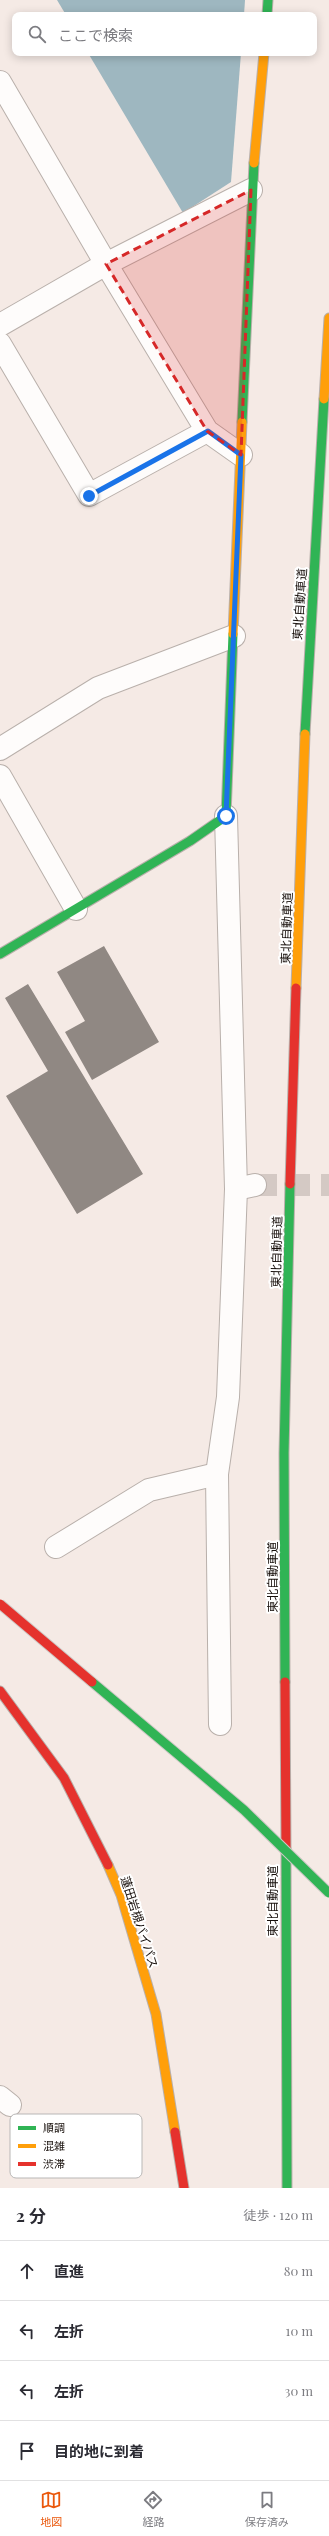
<!DOCTYPE html>
<html lang="ja">
<head>
<meta charset="utf-8">
<style>
	body { margin:0; font-family:"Playfair Display","Noto Sans JP",serif; background:#f2f2f3; color:#2b2b33 }
	.stop { position:absolute; width:12px; height:12px; margin:-9px; border:3px solid #1a73e8; border-radius:50%; background:#fff }
	.stop.end { background:#1a73e8; border-color:#fff; box-shadow:0 1px 4px #0008 }
	.list { margin:0; padding:0; list-style:none }
	h2 { display:flex; justify-content:space-between; align-items:center; height:52px; margin:0; padding:0 16px; font-size:17px }
	h2 small { font-size:13px; font-weight:400; color:#7c7c81 }
	.list li { display:grid; grid-template-columns:26px 1fr auto; gap:12px; align-items:center; box-sizing:border-box; height:60px; padding:0 16px; border-top:1px solid #e1e1e2 }
	.list b { display:block; font-size:15px; white-space:nowrap }
	.list em { font-size:13px; font-style:normal; color:#7c7c81 }
	.icon { flex:none; width:22px; height:22px; fill:none; stroke:currentColor; stroke-width:2; stroke-linecap:round; stroke-linejoin:round }
	.map { position:relative; flex:none; width:329px; height:2188px; overflow:hidden }
	.search { position:absolute; background:#fff; box-shadow:0 2px 10px #0003; left:12px; right:12px; top:12px; height:44px; display:flex; align-items:center; gap:10px; box-sizing:border-box; padding:0 14px; border-radius:8px; color:#7c7c81; font-size:15px }
	.sheet { height:292px; background:#fff }
	nav { display:flex; justify-content:space-around; align-items:center; box-sizing:border-box; height:56px; border-top:1px solid #e1e1e2; background:#fff; font-size:11px; color:#7c7c81 }
	nav a { display:grid; justify-items:center; gap:2px }
	nav .on { color:#ea580c }
	.map>svg:first-child { display:block }
</style>
</head>
<body>
<div class="map">
<svg width="329" height="2188" viewBox="0 0 329 2188">
	<rect width="100%" height="100%" fill="#f5eae5"/>
	<!-- water -->
	<g fill="#9eb7c0">
		<polygon points="57,0 245,0 244,15 66,15"/>
		<polygon points="88,53 241,53 231,182 183,213"/>
	</g>
	<!-- building -->
	<g fill="#908883">
		<polygon points="104,946 159,1042 92,1080 65,1032 85,1021 57,972"/>
		<polygon points="28,984 143,1174 77,1214 6,1096 48,1071 5,998"/>
	</g>
	<g fill="none" stroke-linecap="round" stroke-linejoin="round">
		<!-- street-tunnel -->
		<polyline stroke="#d4c9c4" stroke-width="22" stroke-dasharray="22 11" stroke-linecap="butt" points="255,1185 329,1185"/>
		<defs>
			<g id="street">
				<polyline points="0,82 106,264 207,431 241,455"/>
				<polyline points="0,325 106,264 251,190"/>
				<polyline points="0,344 89,495 207,431"/>
				<polyline points="0,749 98,688 234,636"/>
				<polyline points="0,776 76,909"/>
				<polyline points="236,1189 255,1185"/>
				<polyline points="56,1547 149,1490 217,1474"/>
				<polyline points="220,1724 217,1474 228,1397 236,1189 226,816"/>
				<polyline points="0,2097 10,2105"/>
			</g>
			<g id="fast">
				<polyline points="267,15 268,0"/>
				<polyline points="242,422 254,163"/>
				<polyline points="305,734 324,399"/>
				<polyline points="0,954 190,841 226,816 233,634"/>
				<polyline points="285,1682 284,1453 290,1184"/>
				<polyline points="286,1849 287,2188"/>
			</g>
			<g id="slow">
				<polyline points="254,163 264,53"/>
				<polyline points="324,399 329,318"/>
				<polyline points="233,634 242,422"/>
				<polyline points="296,988 305,734"/>
				<polyline points="108,1865 121,1895 156,2014 175,2132"/>
			</g>
			<g id="jam">
				<polyline points="290,1184 296,988"/>
				<polyline points="285,1682 286,1849"/>
				<polyline points="0,1691 64,1778 108,1865"/>
				<polyline points="175,2132 184,2188"/>
			</g>
		</defs>
		<!-- street casing -->
		<use href="#street" stroke="#b9b0ab" stroke-width="24"/>
		<!-- fast casing -->
		<use href="#fast" stroke="#b9b0ab" stroke-width="11"/>
		<!-- slow casing -->
		<use href="#slow" stroke="#b9b0ab" stroke-width="11"/>
		<!-- jam casing -->
		<use href="#jam" stroke="#b9b0ab" stroke-width="11"/>
		<!-- street -->
		<use href="#street" stroke="#fefcfb" stroke-width="22"/>
		<!-- fast -->
		<use href="#fast" stroke="#30b455" stroke-width="9"/>
		<!-- slow -->
		<use href="#slow" stroke="#ff9f0a" stroke-width="9"/>
		<!-- jam -->
		<use href="#jam" stroke="#e5322d" stroke-width="9"/>
		<defs>
			<polyline id="fast-bridge" points="92,1682 244,1810 329,1893"/>
			<polyline id="jam-bridge" points="0,1604 92,1682"/>
		</defs>
		<!-- fast-bridge casing -->
		<use href="#fast-bridge" stroke="#cdc8c5" stroke-width="11" stroke-linecap="butt"/>
		<!-- jam-bridge casing -->
		<use href="#jam-bridge" stroke="#cdc8c5" stroke-width="11" stroke-linecap="butt"/>
		<!-- fast-bridge -->
		<use href="#fast-bridge" stroke="#30b455" stroke-width="9"/>
		<!-- jam-bridge -->
		<use href="#jam-bridge" stroke="#e5322d" stroke-width="9"/>
	</g>
	<g fill="none" stroke-linecap="round" stroke-linejoin="round">
		<!-- route -->
		<polyline stroke="#1a73e8" stroke-width="5" points="89,496 208,431 241,455 226,816"/>
	</g>
	<!-- marked area -->
	<path fill="#d62828" fill-opacity="0.2" stroke="#d62828" stroke-width="3" stroke-dasharray="8 5" stroke-linejoin="round" d="M251 190 241 455 207 431 106 264Z"/>
	<g text-anchor="middle" dominant-baseline="central" stroke-width="4" stroke-linejoin="round" paint-order="stroke">
		<!-- street labels -->
		<g font-size="12" fill="#170f0b" stroke="#fff">
			<text transform="translate(299 604) rotate(-86)">東北自動車道</text>
			<text transform="translate(286 928) rotate(-88)">東北自動車道</text>
			<text transform="translate(276 1252) rotate(-89)">東北自動車道</text>
			<text transform="translate(272 1577) rotate(-90)">東北自動車道</text>
			<text transform="translate(272 1901) rotate(-90)">東北自動車道</text>
			<text transform="translate(140 1922) rotate(72)">蓮田岩槻バイパス</text>
		</g>
	</g>
	<!-- legend -->
	<rect x="10" y="2114" width="132" height="64" rx="6" fill="#fff" stroke="#b9b7b6" stroke-width="1"/>
	<rect x="18" y="2126" width="18" height="4" fill="#30b455"/>
	<rect x="18" y="2144" width="18" height="4" fill="#ff9f0a"/>
	<rect x="18" y="2162" width="18" height="4" fill="#e5322d"/>
	<g font-size="11" fill="#170f0b">
		<text x="43" y="2132">順調</text>
		<text x="43" y="2150">混雑</text>
		<text x="43" y="2168">渋滞</text>
	</g>
</svg>
<div class="stop" style="left:226px;top:816px"></div>
<div class="stop end" style="left:89px;top:496px"></div>
<div class="search"><svg class="icon" aria-label="search" viewBox="0 0 24 24"><circle cx="10" cy="10" r="6"/><path d="M15 15l6 6"/></svg>ここで検索</div>
</div>
<section class="sheet">
<h2>2 分<small>徒歩 · 120 m</small></h2>
<ul class="list">
<li><svg class="icon" aria-label="ahead" viewBox="0 0 24 24"><path d="M12 20V5M6 11l6-6 6 6"/></svg><div><b>直進</b></div><em>80 m</em></li>
<li><svg class="icon" aria-label="left" viewBox="0 0 24 24"><path d="M17 20v-9H6M10 6l-5 5 5 5"/></svg><div><b>左折</b></div><em>10 m</em></li>
<li><svg class="icon" aria-label="left" viewBox="0 0 24 24"><path d="M17 20v-9H6M10 6l-5 5 5 5"/></svg><div><b>左折</b></div><em>30 m</em></li>
<li><svg class="icon" aria-label="arrive" viewBox="0 0 24 24"><path d="M6 21V4h12l-3 4 3 4H6"/></svg><div><b>目的地に到着</b></div></li>
</ul>
</section>
<nav>
<a class="on"><svg class="icon" aria-label="map" viewBox="0 0 24 24"><path d="M3 6l6-2 6 2 6-2v14l-6 2-6-2-6 2zM9 4v14M15 6v14"/></svg>地図</a>
<a><svg class="icon" aria-label="directions" viewBox="0 0 24 24"><path d="M12 3l9 9-9 9-9-9zM9 14v-3h6M13 9l2 2-2 2"/></svg>経路</a>
<a><svg class="icon" aria-label="saved" viewBox="0 0 24 24"><path d="M7 4h10v16l-5-4-5 4z"/></svg>保存済み</a>
</nav>
</body>
</html>
